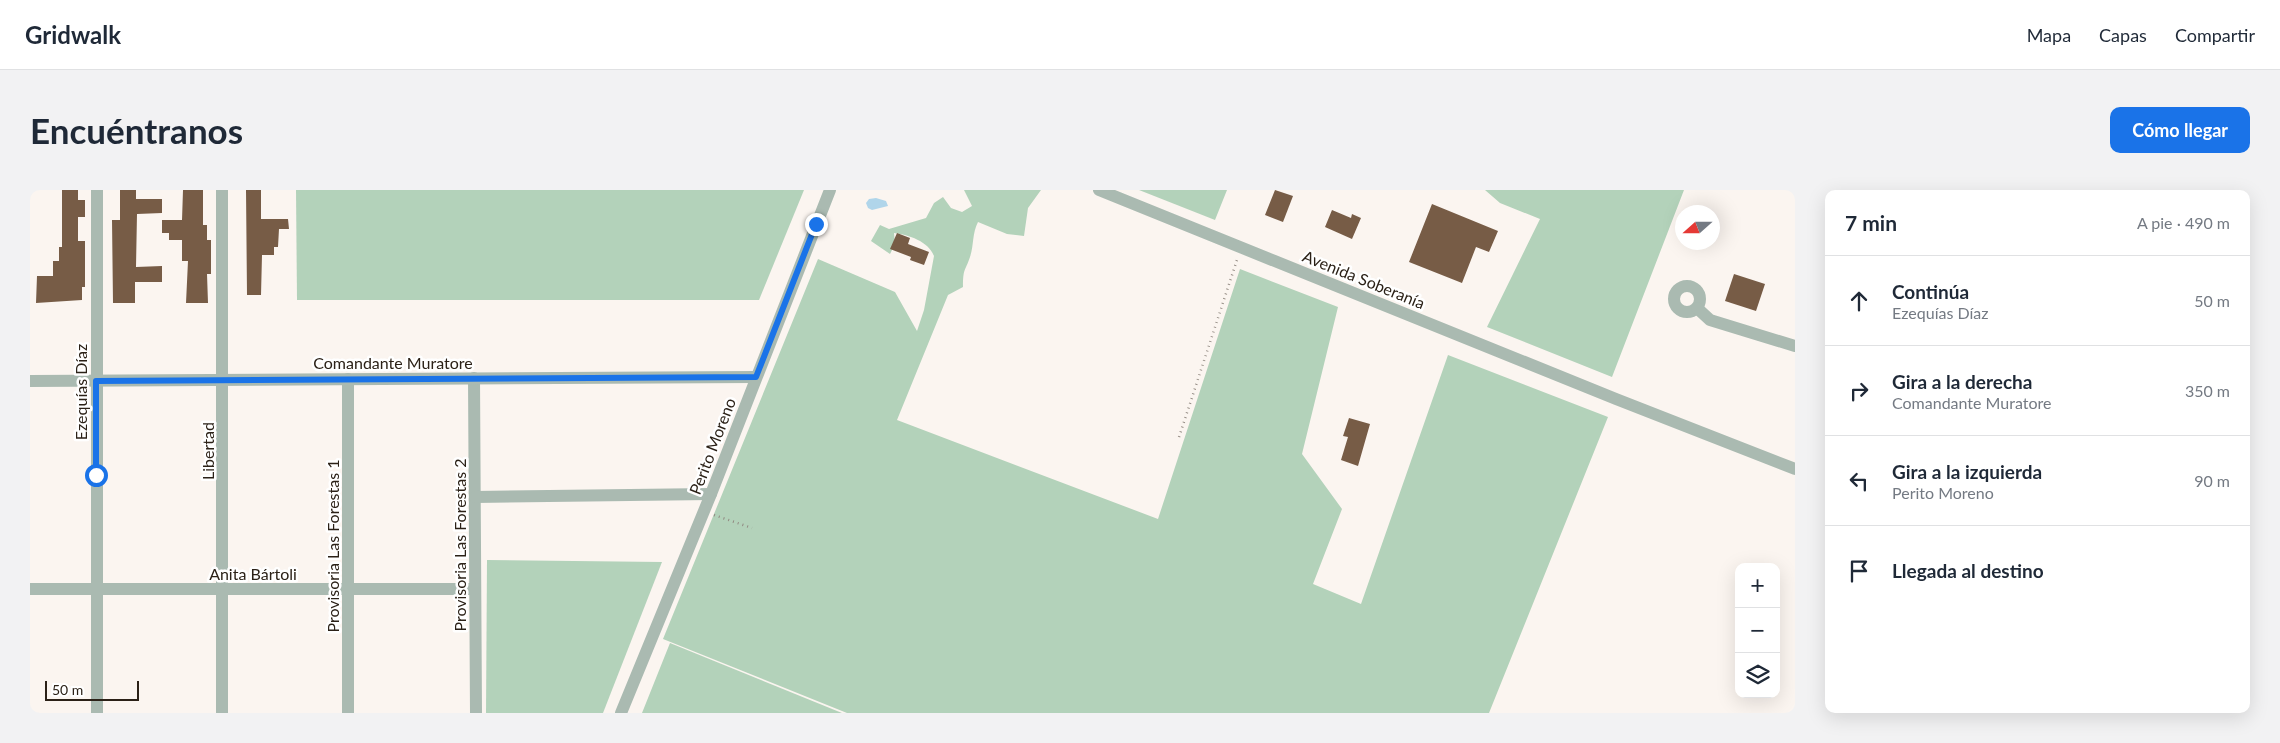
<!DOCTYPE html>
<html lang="es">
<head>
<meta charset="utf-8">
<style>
	body { margin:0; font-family:Lato,sans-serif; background:#f2f2f3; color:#1f2937 }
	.controls { position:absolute; right:15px; bottom:15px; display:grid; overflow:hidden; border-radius:10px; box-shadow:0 5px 20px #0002 }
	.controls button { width:45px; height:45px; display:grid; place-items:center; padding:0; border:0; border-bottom:1px solid #e0e1e3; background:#fff; color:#1f2937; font:25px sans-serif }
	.compass { position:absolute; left:1645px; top:15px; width:45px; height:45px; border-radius:50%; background:#fff; box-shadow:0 5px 20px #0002; rotate:249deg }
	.scale { position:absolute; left:15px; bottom:12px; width:94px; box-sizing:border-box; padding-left:5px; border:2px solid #2b2117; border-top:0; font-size:14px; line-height:18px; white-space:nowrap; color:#2b2117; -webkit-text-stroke:4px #fff; paint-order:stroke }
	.stop { position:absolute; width:15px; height:15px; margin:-11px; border:4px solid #1a73e8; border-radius:50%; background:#fff }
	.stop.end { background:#1a73e8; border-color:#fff; box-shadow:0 1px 5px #0008 }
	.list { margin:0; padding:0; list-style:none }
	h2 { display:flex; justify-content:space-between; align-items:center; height:65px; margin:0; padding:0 20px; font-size:21px }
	h2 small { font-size:16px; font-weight:400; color:#747a83 }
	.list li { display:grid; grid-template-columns:32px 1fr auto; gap:15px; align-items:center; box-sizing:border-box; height:90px; padding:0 20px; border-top:1px solid #e0e1e3 }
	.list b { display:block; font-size:19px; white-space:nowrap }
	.list p { margin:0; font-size:16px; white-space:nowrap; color:#747a83 }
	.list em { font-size:16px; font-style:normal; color:#747a83 }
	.icon { flex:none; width:28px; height:28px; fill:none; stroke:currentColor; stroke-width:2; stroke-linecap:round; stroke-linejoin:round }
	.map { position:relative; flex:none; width:1765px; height:523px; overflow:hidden; border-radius:10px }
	header { display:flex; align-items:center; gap:30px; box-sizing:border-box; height:70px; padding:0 25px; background:#fff; border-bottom:1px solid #e0e1e3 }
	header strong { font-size:24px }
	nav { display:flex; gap:28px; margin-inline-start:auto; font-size:18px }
	.intro { display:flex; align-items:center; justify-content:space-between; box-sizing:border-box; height:120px; padding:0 30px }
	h1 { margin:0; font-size:35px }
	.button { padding:12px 22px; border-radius:10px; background:#1a73e8; color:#fff; font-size:18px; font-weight:700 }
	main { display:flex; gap:30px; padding:0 30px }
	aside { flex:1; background:#fff; border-radius:10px; box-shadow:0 5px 20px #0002 }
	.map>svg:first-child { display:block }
</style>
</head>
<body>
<header>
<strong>Gridwalk</strong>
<nav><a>Mapa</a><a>Capas</a><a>Compartir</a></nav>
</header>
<div class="intro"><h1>Encuéntranos</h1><a class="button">Cómo llegar</a></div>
<main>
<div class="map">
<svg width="1765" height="523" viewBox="0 0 1765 523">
	<rect width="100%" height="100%" fill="#fbf5f0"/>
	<!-- green -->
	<g fill="#b3d2ba">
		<polygon points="266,0 774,0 729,110 267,110"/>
		<path d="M934 0H1011L998 18 994 46 977 44 948 32C942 44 944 55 940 67 935 82 933 78 933 97L918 105 867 230 1128 329 1210 79 1308 117 1272 264 1312 319 1283 394 1331 414 1418 165 1578 227 1459 523H817L633 449 788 69 865 102 887 141 894 120 904 66C898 51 879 45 864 43L865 54 860 64 841 51 850 35 859 39 896 28 904 13 913 7 921 18 932 22 942 16Z"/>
		<polygon points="1109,0 1197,0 1185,30"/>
		<polygon points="1455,0 1654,0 1582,187 1457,137 1510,29 1470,13"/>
		<polygon points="457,370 632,372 573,523 456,523"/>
		<polygon points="640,453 812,523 612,523"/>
	</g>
	<!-- water -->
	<polygon fill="#b0d5ea" points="846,8 856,11 858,16 842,20 838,18 836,13 839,9"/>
	<!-- building -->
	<g fill="#775c46">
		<polygon points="32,0 48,0 48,10 55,10 55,27 48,27 48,51 55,51 55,97 52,97 52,110 6,113 7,86 23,86 23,71 29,71 29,57 32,57"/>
		<polygon points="90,0 106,0 106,9 132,9 132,23 107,24 106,77 132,76 132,92 105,92 105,113 83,113 82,30 90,30"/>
		<polygon points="153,0 173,0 173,35 177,35 177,50 181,50 181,84 177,84 178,113 156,113 158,71 152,71 152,50 139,50 139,43 132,43 132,30 152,30"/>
		<polygon points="216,0 231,0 231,29 258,29 259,39 249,39 248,57 244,57 244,65 232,65 231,105 217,105"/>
		<polygon points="1245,0 1263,6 1253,32 1235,25"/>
		<polygon points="1402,14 1468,41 1459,62 1446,57 1432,93 1379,72"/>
		<polygon points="1302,20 1321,28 1322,24 1331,28 1322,49 1295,37"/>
		<polygon points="867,43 880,48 878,54 899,62 894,75 880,70 881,67 860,59"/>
		<polygon points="1704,84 1735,94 1726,121 1695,111"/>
		<polygon points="1319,228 1340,234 1328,276 1311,270 1318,247 1313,246"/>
	</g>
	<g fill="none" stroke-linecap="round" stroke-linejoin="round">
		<!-- path -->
		<g stroke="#918981" stroke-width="2.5" stroke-dasharray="1 4" stroke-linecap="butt">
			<polyline points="1149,247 1208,67"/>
			<polyline points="684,325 722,338"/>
		</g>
		<!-- minor -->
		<g stroke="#aabab1" stroke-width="12">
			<polyline points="1069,0 1586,209 1765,279"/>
			<circle cx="1657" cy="109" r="13"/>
			<polyline points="1667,118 1680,130 1765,156"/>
			<polyline points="444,188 446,523"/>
			<polyline points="0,191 726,187"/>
			<polyline points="445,307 681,304"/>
			<polyline points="0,399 445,399"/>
			<polyline points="67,523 67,0"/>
			<polyline points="192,523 192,0"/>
			<polyline points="318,523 318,189"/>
			<polyline points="591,523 681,304 800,0"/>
		</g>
	</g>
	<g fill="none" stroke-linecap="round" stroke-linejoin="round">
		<!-- route -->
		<polyline stroke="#1a73e8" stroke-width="6" points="66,285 66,191 726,187 786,34"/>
	</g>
	<g text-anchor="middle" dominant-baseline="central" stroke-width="5" stroke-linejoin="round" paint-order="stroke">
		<!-- street labels -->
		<g font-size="16" fill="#2b2117" stroke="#fff">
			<text transform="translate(1334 89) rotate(22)">Avenida Soberanía</text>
			<text x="363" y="172">Comandante Muratore</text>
			<text transform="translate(50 202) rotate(-90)">Ezequías Díaz</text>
			<text transform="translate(682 256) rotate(-69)">Perito Moreno</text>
			<text transform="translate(177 261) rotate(-90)">Libertad</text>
			<text transform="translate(429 355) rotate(-90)">Provisoria Las Forestas 2</text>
			<text transform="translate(302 356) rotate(-90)">Provisoria Las Forestas 1</text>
			<text x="223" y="383">Anita Bártoli</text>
		</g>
	</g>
</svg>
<div class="controls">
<button>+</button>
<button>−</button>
<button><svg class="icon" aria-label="layers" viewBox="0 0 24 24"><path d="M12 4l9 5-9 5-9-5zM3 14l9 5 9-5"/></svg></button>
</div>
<svg class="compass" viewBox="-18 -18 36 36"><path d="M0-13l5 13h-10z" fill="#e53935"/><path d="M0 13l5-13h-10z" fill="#747a83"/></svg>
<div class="scale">50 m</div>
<div class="stop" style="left:66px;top:285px"></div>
<div class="stop end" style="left:786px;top:34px"></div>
</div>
<aside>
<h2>7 min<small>A pie · 490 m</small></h2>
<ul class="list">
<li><svg class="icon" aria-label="ahead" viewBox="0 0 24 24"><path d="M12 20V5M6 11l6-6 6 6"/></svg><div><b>Continúa</b><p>Ezequías Díaz</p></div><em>50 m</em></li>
<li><svg class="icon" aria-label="right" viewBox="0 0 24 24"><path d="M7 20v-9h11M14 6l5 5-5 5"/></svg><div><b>Gira a la derecha</b><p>Comandante Muratore</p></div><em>350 m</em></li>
<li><svg class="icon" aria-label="left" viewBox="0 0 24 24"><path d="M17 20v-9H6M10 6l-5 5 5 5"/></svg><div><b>Gira a la izquierda</b><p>Perito Moreno</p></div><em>90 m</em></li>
<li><svg class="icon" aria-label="arrive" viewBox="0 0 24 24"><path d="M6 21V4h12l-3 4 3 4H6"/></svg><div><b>Llegada al destino</b></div></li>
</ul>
</aside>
</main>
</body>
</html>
